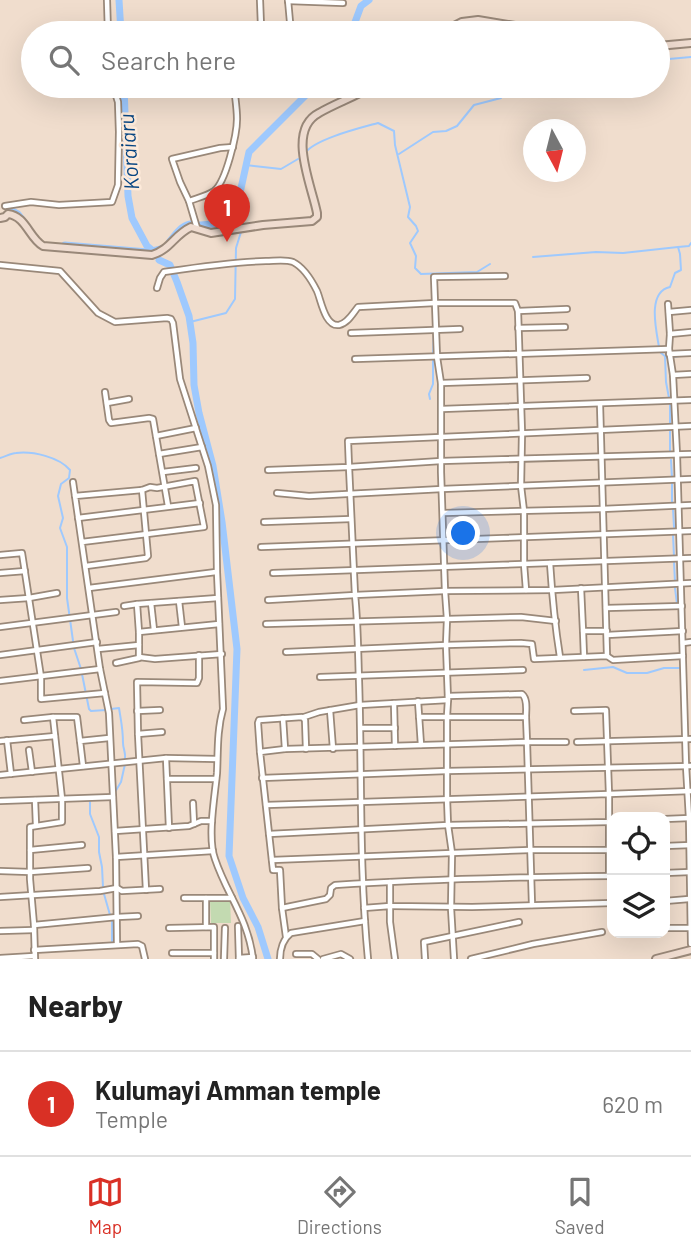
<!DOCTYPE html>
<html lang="en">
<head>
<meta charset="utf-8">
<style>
	body { margin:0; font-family:Barlow,sans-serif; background:#f2f2f2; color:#222 }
	.controls { position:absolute; right:21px; bottom:21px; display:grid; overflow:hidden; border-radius:14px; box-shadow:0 7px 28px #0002 }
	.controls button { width:63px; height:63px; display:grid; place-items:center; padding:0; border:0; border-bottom:2px solid #e0e0e0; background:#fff; color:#222; font:35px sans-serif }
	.compass { position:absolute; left:523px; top:119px; width:63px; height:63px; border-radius:50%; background:#fff; box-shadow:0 7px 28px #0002; rotate:173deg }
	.you { position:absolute; left:464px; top:534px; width:24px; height:24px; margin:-18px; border:5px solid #fff; border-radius:50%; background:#1a73e8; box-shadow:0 0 0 10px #1a73e833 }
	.badge { display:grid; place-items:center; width:46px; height:46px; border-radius:50%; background:#d93025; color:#fff; font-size:23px; font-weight:700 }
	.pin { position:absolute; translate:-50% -58px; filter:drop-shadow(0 2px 4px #0008) }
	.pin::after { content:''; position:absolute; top:37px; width:24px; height:21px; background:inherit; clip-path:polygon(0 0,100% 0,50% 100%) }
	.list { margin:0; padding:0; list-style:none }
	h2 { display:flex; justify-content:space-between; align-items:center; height:91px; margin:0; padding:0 28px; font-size:30px }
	h2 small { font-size:23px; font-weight:400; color:#767676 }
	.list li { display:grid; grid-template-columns:46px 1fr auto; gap:21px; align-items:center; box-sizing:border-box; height:105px; padding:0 28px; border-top:2px solid #e0e0e0 }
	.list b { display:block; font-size:26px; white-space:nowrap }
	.list p { margin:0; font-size:23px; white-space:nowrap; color:#767676 }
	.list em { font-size:23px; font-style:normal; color:#767676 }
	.icon { flex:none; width:38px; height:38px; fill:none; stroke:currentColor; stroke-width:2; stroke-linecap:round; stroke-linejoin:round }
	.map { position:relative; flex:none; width:691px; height:959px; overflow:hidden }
	.search { position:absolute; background:#fff; box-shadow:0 7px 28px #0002; left:21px; right:21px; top:21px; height:77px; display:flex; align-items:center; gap:18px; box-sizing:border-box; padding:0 24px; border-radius:38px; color:#767676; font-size:26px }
	.sheet { height:196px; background:#fff }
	nav { display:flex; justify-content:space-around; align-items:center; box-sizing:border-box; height:98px; border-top:2px solid #e0e0e0; background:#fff; font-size:19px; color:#767676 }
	nav a { display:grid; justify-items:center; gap:4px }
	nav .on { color:#d93025 }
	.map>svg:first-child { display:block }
</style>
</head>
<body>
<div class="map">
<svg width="691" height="959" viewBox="0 0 691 959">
	<rect width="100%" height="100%" fill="#f0ddcd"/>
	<!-- green -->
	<polygon fill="#c3dab1" points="230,899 231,923 211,923 210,900"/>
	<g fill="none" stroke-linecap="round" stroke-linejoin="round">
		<!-- stream -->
		<g stroke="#9ec9fe" stroke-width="2">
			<polyline points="658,60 691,57"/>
			<path d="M520 86C532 91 545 87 559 89L563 86"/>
			<path d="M305 153C315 139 360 128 378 123L394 131 395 145 410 207 408 217 416 226 418 231 410 243 416 256 415 268 421 274 477 272 490 264"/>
			<polyline points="399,154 433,132 446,131 457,126 474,105 501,98 508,89 518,86"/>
			<polyline points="246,165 281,169 298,159"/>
			<polyline points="238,202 243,212 242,224"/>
			<polyline points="533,257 596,252 623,253 678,247"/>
			<polyline points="432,275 432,287"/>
			<polyline points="190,322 226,313 235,299 236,248 241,232"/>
			<path d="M659 347C656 329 647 292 670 287L675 273 681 270 680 254 678 247 689 246 691 243"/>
			<polyline points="660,352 667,358"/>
			<polyline points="433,355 434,332"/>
			<polyline points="665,357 666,382 669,398"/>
			<polyline points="673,357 686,355"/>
			<polyline points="430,399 429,394 433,384 433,359"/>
			<polyline points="670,423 670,404"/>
			<polyline points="670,431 670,451"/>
			<path d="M0 458C5 457 11 453 16 453 33 451 59 457 70 470L69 478 61 484 58 496 63 518 60 528 67 547V598L74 648 81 669"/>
			<polyline points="671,460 672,478"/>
			<polyline points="672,484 672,504"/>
			<polyline points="673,509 674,527"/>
			<polyline points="673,535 674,556"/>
			<polyline points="674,562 675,582"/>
			<polyline points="675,588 677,604"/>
			<polyline points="584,670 613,667 627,673 647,673 664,668 681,668"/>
			<polyline points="82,674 89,709 91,711 106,710"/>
			<path d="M111 709 119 708C121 721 123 729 123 743 123 749 126 752 125 759"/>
			<polyline points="115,792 121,782 125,764"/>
			<polyline points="90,802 90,814 99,837 99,852 102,867 103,887"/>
			<polyline points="104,894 110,915"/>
			<polyline points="112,941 112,921"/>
		</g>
		<!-- river -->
		<g stroke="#9ec9fe" stroke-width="7">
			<polyline points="119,0 121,33"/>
			<polyline points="351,33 361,6 369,0"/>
			<polyline points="124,86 128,196 132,218 147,246 153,251"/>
			<polyline points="9,209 18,214 24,222"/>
			<polyline points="200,225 214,224 232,218 238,202 249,152 315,86"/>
			<path d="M170 241C176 234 183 223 193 224"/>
			<polyline points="65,245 148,252 161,249"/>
			<polyline points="159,260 170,265 177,282 189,316 193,343 194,385 199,413 213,466 222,522 237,649 229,856 243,898 258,927 268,959"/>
		</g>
		<defs>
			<g id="street">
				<polyline points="107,0 108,33"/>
				<polyline points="288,0 290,22"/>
				<polyline points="288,1 343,3"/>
				<polyline points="238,33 261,26 260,0"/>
				<polyline points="143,90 183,86"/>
				<polyline points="189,201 180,182 172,159 220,148 233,147"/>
				<polyline points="5,206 31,202 59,205 112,202 118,185 119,132 118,102 113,86"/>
				<path d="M197 228 189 201C197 198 207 196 214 191 226 182 237 134 237 119 237 108 235 97 234 86"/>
				<path d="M0 265 60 271 98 313 115 322 167 318 171 319 173 323 180 379 208 466 216 505 217 572 223 709C217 730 218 751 217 773 215 795 207 838 215 859 227 895 248 918 253 959"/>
				<path d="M157 288 160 278 164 272C198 267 231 262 266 261 274 261 285 259 293 262 303 267 312 281 317 291 321 300 325 327 339 325 348 323 353 313 358 307L435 303H515L518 311 522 433 521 486 524 511V564L526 590"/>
				<polyline points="668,304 670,334 669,349 673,375 677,455 686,766 689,818 691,944"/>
				<polyline points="518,311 567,309"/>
				<polyline points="669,312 691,310"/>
				<polyline points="518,328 565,327"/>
				<polyline points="351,333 460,329"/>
				<polyline points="670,334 691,332"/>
				<polyline points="669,354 691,353"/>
				<polyline points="355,359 669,349"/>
				<polyline points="673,375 691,374"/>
				<polyline points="441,383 587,378"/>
				<polyline points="105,392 109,420 111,423 149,418 153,419 168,506"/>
				<polyline points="107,403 129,399"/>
				<polyline points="600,404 607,656"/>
				<polyline points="442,409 691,400"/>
				<polyline points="156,436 196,428"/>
				<polyline points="159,454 202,447"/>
				<polyline points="268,470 349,467 348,441 691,426"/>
				<polyline points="163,472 196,468"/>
				<polyline points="73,482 75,496"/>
				<polyline points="277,493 309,496 442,489 691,479"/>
				<polyline points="443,513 602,509 691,505"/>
				<polyline points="78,518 200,503"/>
				<polyline points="264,522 351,519"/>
				<polyline points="82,542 204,527 195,481 157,488 150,487 142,490 75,496 100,669 109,713 116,857 117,944"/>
				<polyline points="261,547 691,531"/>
				<polyline points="0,555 22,553 41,677 41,699 105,693"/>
				<path d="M550 563C552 594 555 626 560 657"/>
				<polyline points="86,566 146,558 148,556 142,490"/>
				<polyline points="0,573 25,571"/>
				<polyline points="273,573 691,558"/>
				<polyline points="89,588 216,572"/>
				<polyline points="581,588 583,631"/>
				<polyline points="0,600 29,598 57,593"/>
				<polyline points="268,600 355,595 349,467 441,461 691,454"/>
				<polyline points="179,601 182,627"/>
				<polyline points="151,603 154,630"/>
				<polyline points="124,606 137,604"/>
				<polyline points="606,608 682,606"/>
				<polyline points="266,624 521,617 556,621"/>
				<polyline points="0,627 116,612"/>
				<polyline points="139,632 219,624"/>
				<polyline points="607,635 683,631"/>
				<polyline points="683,643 691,642"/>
				<polyline points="98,649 139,645"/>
				<polyline points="286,652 446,645 521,643 532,644 534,659 607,656 613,660 683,656"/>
				<polyline points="0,655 97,642"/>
				<polyline points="139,657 155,659 222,654"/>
				<polyline points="584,657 583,631 607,631"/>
				<polyline points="116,663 139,658 139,632 137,604 218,598"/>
				<polyline points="320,677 523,670"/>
				<polyline points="0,681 100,669"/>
				<path d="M448 696 522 694C528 699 526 710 526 717"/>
				<polyline points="418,701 421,745"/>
				<polyline points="394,703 395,746"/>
				<polyline points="330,710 333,749"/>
				<polyline points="137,711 160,710"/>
				<polyline points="574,711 606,710 609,794 691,791"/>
				<polyline points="53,717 77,717 80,741"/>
				<polyline points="304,717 319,712 360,705 448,700"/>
				<polyline points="419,717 526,717 527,742 566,742"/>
				<polyline points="283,718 285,749"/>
				<polyline points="24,720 53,717 62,799 62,822 30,827 30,879 34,925 35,959"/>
				<polyline points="361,728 395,728"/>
				<polyline points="138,734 162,732"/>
				<polyline points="7,740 11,774"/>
				<polyline points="0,741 55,736"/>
				<polyline points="577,742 691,739"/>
				<polyline points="29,750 32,772"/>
				<polyline points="260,752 258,723 259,720 302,717 305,720 306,749"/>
				<polyline points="166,758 217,759"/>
				<polyline points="83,766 80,741 109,738"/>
				<polyline points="0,775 166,758 169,828"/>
				<polyline points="262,778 447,771 691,766"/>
				<polyline points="167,779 216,779"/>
				<polyline points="35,800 36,825"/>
				<polyline points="0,801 113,797"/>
				<polyline points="193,803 194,824"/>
				<polyline points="266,805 609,794 609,822 448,825 269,834"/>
				<polyline points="665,819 690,818"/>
				<polyline points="609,822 609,850"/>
				<polyline points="115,831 189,826 201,821 212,821"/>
				<polyline points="665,846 691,845"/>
				<polyline points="30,850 82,845"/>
				<polyline points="116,857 213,851"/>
				<polyline points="272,860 530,850 609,850 609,876"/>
				<polyline points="0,871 30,872 88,868"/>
				<polyline points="665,873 690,872"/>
				<polyline points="390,882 390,906 472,907 612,903"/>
				<polyline points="146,890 138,734 137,682 197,683 199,678 199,655"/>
				<polyline points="0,897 100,891 117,888 122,891 160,889"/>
				<polyline points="184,898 206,898"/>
				<polyline points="665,901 689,899"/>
				<path d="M532 905C530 851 529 796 527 742L285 749 260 752 273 870H280L282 908 326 899 330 895 331 888 335 885C427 879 520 877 612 876"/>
				<polyline points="282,908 286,937"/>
				<polyline points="364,908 390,906 390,922 395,959"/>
				<polyline points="34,925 117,917 138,916"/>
				<polyline points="238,926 239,959"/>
				<polyline points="206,927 206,898 232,898"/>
				<polyline points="169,928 214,927 214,959"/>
				<polyline points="665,928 690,928"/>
				<polyline points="0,931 34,930"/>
				<polyline points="34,950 138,944 142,946 145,959"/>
				<polyline points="172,953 214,953"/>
				<polyline points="296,954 312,954 318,959"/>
				<polyline points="0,958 34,956"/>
				<polyline points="239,958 253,957"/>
				<polyline points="224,959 225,928"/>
				<path d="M280 959C280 950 283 939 291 933L365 921"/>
				<polyline points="323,959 341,954 350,959"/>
				<path d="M368 959C359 867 362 774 359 681 358 652 358 624 355 595L445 591 553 590 691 583"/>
				<polyline points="425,959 424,942 519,922"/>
				<polyline points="454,959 451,908 452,853 448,825 447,798 447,716 448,700 446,645 447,619 445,591 441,472 441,383 437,357 434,277 505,276"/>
				<polyline points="471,959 533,944 602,932"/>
			</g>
			<g id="secondary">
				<polyline points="441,33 462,22 478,20 558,33"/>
				<polyline points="658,46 691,43"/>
				<path d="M0 218 5 217 8 214C26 216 29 238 43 246L152 255C171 249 174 235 191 227L211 233 263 225 312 221 317 217V213C312 186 286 130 319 113 336 103 355 97 372 86"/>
				<polyline points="656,959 691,950"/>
			</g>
		</defs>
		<!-- street casing -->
		<use href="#street" stroke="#998879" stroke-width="8"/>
		<!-- secondary casing -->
		<use href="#secondary" stroke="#998879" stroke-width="10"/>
		<!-- street -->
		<use href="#street" stroke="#fff" stroke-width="4.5"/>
		<!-- secondary -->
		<use href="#secondary" stroke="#efdcd0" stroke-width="6"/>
	</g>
	<g text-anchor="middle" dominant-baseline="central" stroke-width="5" stroke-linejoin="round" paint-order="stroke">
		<!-- water labels -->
		<g font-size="21" font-style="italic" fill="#074582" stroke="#fdeada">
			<text transform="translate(128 152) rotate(-94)">Koraiaru</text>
		</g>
	</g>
</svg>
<div class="controls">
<button><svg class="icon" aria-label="locate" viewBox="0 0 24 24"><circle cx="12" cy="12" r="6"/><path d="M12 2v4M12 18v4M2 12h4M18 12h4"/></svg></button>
<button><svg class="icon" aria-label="layers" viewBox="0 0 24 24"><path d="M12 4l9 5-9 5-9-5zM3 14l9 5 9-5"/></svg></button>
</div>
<svg class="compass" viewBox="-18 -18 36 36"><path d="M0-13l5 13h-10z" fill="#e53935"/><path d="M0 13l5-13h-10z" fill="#767676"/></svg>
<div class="you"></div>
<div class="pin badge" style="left:227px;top:242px">1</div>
<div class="search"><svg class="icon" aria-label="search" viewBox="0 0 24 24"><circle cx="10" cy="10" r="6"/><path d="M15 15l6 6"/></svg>Search here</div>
</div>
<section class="sheet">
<h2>Nearby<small></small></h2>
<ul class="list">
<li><span class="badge">1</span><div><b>Kulumayi Amman temple</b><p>Temple</p></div><em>620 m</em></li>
</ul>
</section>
<nav>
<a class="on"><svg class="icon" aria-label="map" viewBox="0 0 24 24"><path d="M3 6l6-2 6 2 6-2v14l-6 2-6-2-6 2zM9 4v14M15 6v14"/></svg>Map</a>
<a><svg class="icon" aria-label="directions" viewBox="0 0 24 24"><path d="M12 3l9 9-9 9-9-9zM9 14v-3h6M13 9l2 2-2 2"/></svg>Directions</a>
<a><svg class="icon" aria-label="saved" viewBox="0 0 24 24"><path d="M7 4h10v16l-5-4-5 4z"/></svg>Saved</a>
</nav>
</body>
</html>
